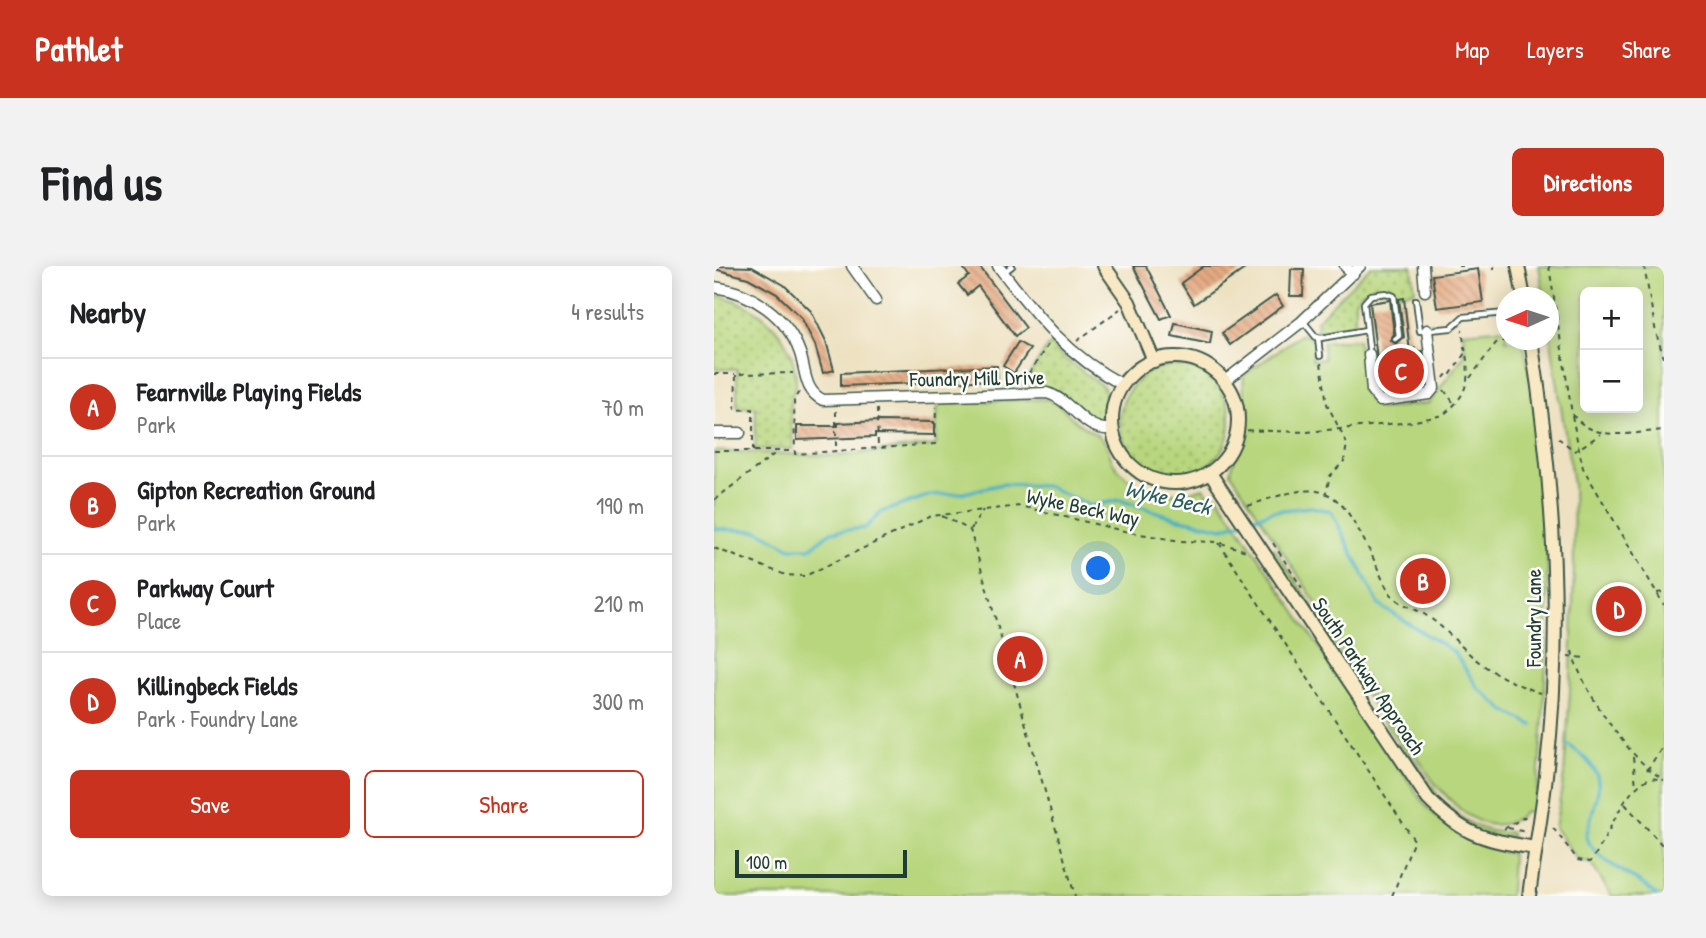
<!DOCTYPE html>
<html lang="en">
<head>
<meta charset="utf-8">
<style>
	body { margin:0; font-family:"Patrick Hand",sans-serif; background:#f2f2f2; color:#202124 }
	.controls { position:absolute; right:21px; top:21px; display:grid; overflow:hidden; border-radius:10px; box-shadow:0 4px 18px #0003 }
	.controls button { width:63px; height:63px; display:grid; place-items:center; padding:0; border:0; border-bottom:2px solid #e0e0e0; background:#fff; color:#202124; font:35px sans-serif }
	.compass { position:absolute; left:782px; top:21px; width:63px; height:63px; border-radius:50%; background:#fff; box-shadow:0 4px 18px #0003; rotate:267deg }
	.scale { position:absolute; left:21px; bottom:18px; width:172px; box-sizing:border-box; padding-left:7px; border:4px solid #1f3d34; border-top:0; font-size:19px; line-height:24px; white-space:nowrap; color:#1f3d34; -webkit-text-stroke:5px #fdfcf7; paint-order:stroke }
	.you { position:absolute; left:385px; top:303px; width:24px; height:24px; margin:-18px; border:5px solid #fff; border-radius:50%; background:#1a73e8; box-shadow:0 0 0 10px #1a73e833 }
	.badge { display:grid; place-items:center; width:46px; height:46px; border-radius:50%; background:#c8321e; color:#fff; font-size:23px; font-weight:700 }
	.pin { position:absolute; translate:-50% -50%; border:4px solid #fff; box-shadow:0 2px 7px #0006 }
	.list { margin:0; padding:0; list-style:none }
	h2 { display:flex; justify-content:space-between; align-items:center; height:91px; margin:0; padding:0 28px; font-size:30px }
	h2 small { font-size:23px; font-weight:400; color:#757577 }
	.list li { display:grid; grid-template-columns:46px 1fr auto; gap:21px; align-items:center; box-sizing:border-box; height:98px; padding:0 28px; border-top:2px solid #e0e0e0 }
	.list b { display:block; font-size:26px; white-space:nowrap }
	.list p { margin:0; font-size:23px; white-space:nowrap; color:#757577 }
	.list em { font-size:23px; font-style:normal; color:#757577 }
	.actions { display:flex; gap:14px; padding:21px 28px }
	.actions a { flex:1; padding:16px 0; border:2px solid #c8321e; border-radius:10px; text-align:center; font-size:24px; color:#c8321e }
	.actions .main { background:#c8321e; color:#fff }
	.map { position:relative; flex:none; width:950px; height:630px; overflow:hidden; border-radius:10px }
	header { display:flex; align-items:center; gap:42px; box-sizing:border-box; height:98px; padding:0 35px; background:#c8321e; color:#fff }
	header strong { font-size:33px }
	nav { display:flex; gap:38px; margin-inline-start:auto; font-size:24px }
	.intro { display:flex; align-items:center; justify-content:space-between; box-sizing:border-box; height:168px; padding:0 42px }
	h1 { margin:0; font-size:49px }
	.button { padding:18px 32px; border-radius:10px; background:#c8321e; color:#fff; font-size:24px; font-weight:700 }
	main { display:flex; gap:42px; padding:0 42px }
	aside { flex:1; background:#fff; border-radius:10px; box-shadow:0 4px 18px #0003 }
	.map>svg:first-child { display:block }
</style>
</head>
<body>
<header>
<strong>Pathlet</strong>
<nav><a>Map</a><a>Layers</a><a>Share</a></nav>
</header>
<div class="intro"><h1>Find us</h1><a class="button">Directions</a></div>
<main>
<aside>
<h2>Nearby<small>4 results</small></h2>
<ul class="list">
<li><span class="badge">A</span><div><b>Fearnville Playing Fields</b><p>Park</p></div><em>70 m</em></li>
<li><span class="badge">B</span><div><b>Gipton Recreation Ground</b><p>Park</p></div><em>190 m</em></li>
<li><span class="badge">C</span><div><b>Parkway Court</b><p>Place</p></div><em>210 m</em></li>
<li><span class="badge">D</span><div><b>Killingbeck Fields</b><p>Park · Foundry Lane</p></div><em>300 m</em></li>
</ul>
<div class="actions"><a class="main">Save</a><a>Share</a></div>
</aside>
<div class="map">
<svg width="950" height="630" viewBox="0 0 950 630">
	<defs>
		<pattern id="grass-dots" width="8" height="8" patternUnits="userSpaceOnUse" patternTransform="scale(1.75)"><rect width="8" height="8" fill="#b7d67d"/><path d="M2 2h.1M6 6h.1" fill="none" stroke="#94af67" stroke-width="1.8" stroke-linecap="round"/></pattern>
		<pattern id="building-back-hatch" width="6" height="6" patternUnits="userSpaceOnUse" patternTransform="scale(1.75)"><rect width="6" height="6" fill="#e5aa82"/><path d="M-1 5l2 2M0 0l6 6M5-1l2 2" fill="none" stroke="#b98c6b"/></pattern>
	</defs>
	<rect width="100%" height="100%" fill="#fdfcf7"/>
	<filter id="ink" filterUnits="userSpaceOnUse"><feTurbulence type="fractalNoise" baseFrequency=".0143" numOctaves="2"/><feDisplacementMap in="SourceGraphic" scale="14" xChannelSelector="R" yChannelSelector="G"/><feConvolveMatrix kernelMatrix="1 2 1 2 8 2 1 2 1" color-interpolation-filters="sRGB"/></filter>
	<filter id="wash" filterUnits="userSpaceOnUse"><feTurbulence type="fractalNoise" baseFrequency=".00686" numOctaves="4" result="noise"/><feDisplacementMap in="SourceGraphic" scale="28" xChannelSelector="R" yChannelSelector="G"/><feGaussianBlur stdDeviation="1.57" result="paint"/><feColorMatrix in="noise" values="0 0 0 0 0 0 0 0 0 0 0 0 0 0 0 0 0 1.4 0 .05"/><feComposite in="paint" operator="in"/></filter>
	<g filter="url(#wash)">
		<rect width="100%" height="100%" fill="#ede1c1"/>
		<!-- grass -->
		<g fill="url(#grass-dots)" stroke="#6b8a58" stroke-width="2">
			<polygon points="657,0 698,0 701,25 682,28 676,22 648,26 641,35 641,62 603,65 602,55"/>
			<path d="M0 29C44 37 79 67 82 114 83 121 80 123 78 129 74 144 79 168 79 183H41L42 142 23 141V103H0Z"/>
			<polygon points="338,79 348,91 390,121 392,131 388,153 375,153 341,124 311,123 309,119 333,81"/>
			<circle cx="461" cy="155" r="55"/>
			<path d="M560 282 725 531C745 552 765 568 796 566L798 571H784L761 565 722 534 556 285Z"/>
		</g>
		<!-- park -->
		<g fill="#b7d67d" stroke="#6b8a58" stroke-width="2" fill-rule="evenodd">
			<path d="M825 0H950V630H898L876 596 864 594 841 562 850 509 857 411 860 301 859 219 835 62 834 32 830 31ZM871 26H924V142H871Z"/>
			<path d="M792 62V74H809C842 226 837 391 821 546H811C775 578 744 544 719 515L517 207C518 192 530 180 532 165 534 145 527 128 530 109L586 69H593L600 76 598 94 610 93 609 76 644 73 651 129 666 143 715 137 751 88 749 66Z"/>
			<path d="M330 133C344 135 351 145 360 154 369 162 385 168 391 176 395 182 395 190 399 196 421 228 455 233 490 222L497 232 503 229 711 539C737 566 760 580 798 588L796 630H0V185L123 190 222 179 224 137Z"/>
		</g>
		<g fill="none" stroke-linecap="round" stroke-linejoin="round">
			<!-- stream -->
			<g stroke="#44afc2" stroke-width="3.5">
				<polyline points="0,263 45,265 77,282 96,282 117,266 151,262 168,246 216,229 250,227 288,218 332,220 377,240 406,234 462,252 509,262 559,245 597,241 617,245 665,339 740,386 764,422 790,444 818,459"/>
				<path d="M853 478C902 511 881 525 872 572 889 602 921 607 943 630"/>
			</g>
		</g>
		<g id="blocks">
			<!-- building -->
			<g fill="url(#building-back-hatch)">
				<polygon points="2,0 38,1 70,19 97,45 112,75 120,104 109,107 101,79 87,51 63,28 34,12 1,3"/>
				<polygon points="248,0 265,0 312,62 301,70 264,20 253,29 244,18 255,10"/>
				<polygon points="419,0 432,0 457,49 447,53"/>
				<polygon points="490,0 535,0 480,38 467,17"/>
				<polygon points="577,3 590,3 589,30 576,30"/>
				<polygon points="764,3 769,36 723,42 718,9"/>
				<polygon points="562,29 569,40 516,79 508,67"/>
				<polygon points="690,32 696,87 708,85 712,119 667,124 656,37 676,34 680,68 676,74 682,78 690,71 685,33"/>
				<polygon points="461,57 498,65 496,78 458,70"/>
				<polygon points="304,76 316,83 300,107 289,100"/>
				<polygon points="283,100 284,114 127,120 127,107"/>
				<polygon points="166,155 220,156 220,169 161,168 161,171 83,174 83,160 124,160 124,157"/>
			</g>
		</g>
	</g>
	<g filter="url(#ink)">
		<use href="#blocks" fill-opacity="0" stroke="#3e5649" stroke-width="2"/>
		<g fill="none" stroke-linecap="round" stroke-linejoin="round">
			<defs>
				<g id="lane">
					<polyline points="290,6 298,0"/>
					<polyline points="702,34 706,65 737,62 749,51 792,47"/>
					<polyline points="589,55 602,71 607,72 652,64"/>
					<polyline points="604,71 606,90"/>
					<polyline points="655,82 650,37 657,29 672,27 680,30 685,70 681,73"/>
				</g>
				<g id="street">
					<polyline points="138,0 162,34"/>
					<path d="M284 0C323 50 352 89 409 119"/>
					<polyline points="631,0 639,8"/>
					<polyline points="709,0 711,25"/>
					<path d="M0 21C38 26 73 50 86 87 92 105 90 125 109 134L333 127C359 134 368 166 399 163"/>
					<polyline points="655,88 658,125 666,135 715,128 720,122 713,64"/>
					<polyline points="511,115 586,57 646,0"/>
					<polyline points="0,167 26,167"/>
				</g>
				<g id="secondary">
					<polyline points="390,0 415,36 440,95"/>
					<polyline points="804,0 810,32"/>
					<circle cx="461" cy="154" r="63"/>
					<path d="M496 207 714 533C752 571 769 573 821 582"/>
					<path d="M815 630C820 590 828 549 832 509 849 365 840 216 817 74"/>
				</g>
			</defs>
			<!-- lane casing -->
			<use href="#lane" stroke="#3e5649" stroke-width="8"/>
			<!-- street casing -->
			<use href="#street" stroke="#3e5649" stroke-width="13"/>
			<!-- secondary casing -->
			<use href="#secondary" stroke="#3e5649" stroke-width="16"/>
			<!-- path -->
			<g stroke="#3e5649" stroke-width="2" stroke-dasharray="5 5" stroke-linecap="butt">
				<polyline points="744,0 751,0"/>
				<polyline points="780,0 780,3"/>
				<path d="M835 0 858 148C881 177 917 167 950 164"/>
				<polyline points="930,0 942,67 950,92"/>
				<polyline points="363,75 406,43"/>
				<polyline points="667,87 703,82"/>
				<polyline points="607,97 613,138 633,178 630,195 616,210 612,227"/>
				<polyline points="0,108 21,108"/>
				<polyline points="730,112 732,109 735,111 751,87 750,80"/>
				<polyline points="756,112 782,77 793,74"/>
				<polyline points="309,116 335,77"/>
				<polyline points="730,124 739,136"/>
				<polyline points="85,126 80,133 81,188 221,178 222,141"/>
				<polyline points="163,143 164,183"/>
				<polyline points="122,145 122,185"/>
				<polyline points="858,150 869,202 950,339"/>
				<path d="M523 164 593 166 697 156 729 149C764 122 753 99 748 64"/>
				<polyline points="844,172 861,185 887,168"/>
				<polyline points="0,185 80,185"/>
				<polyline points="39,185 39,143 21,144 22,108 79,107"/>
				<polyline points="0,234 63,186"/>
				<path d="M534 240C614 211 623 219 660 294 665 305 670 319 677 328 685 339 702 342 713 350 733 363 747 382 765 396 785 411 804 419 827 427"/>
				<polyline points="228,250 256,264 361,630"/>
				<polyline points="257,263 269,244"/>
				<polyline points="505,277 700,574 678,630"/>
				<polyline points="559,277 588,322"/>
				<polyline points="0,282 72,309 91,310 217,250 306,240 410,265 466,275 504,276 532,285"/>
				<polyline points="943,327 950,326"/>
				<path d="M858 385C866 420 915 493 946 511"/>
				<polyline points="854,390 870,392"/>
				<polyline points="919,491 922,520"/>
				<polyline points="933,504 950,479"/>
				<polyline points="911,538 950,581"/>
				<polyline points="794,562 812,566"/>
				<path d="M839 562 864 594 876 596C897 570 905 527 936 512L950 514"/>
				<polyline points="790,563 812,550 815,553"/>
			</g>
			<!-- lane -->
			<use href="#lane" stroke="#fff" stroke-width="4.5"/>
			<!-- street -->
			<use href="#street" stroke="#fff" stroke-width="10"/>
			<!-- secondary -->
			<use href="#secondary" stroke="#f8e8c3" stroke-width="12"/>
		</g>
	</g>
	<g text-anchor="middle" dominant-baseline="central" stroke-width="5" stroke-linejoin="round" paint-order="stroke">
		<!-- street labels -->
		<g font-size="21" fill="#1f3d34" stroke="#fdfcf7">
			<text transform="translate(263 112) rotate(-1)">Foundry Mill Drive</text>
			<text transform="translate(369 241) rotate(12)">Wyke Beck Way</text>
			<text transform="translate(819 352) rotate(-90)">Foundry Lane</text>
			<text transform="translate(655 410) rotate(56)">South Parkway Approach</text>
		</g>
		<!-- water labels -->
		<g font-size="23" font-style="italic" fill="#2a5f5f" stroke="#fdfcf7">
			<text transform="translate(454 231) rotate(13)">Wyke Beck</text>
		</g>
	</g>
</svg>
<div class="controls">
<button>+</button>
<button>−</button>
</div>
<svg class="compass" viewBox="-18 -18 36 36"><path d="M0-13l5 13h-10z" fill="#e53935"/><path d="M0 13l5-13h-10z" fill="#757577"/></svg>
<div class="scale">100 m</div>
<div class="you"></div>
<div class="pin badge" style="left:306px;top:393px">A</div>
<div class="pin badge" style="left:709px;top:315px">B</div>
<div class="pin badge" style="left:687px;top:105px">C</div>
<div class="pin badge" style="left:905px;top:343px">D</div>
</div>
</main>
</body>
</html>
